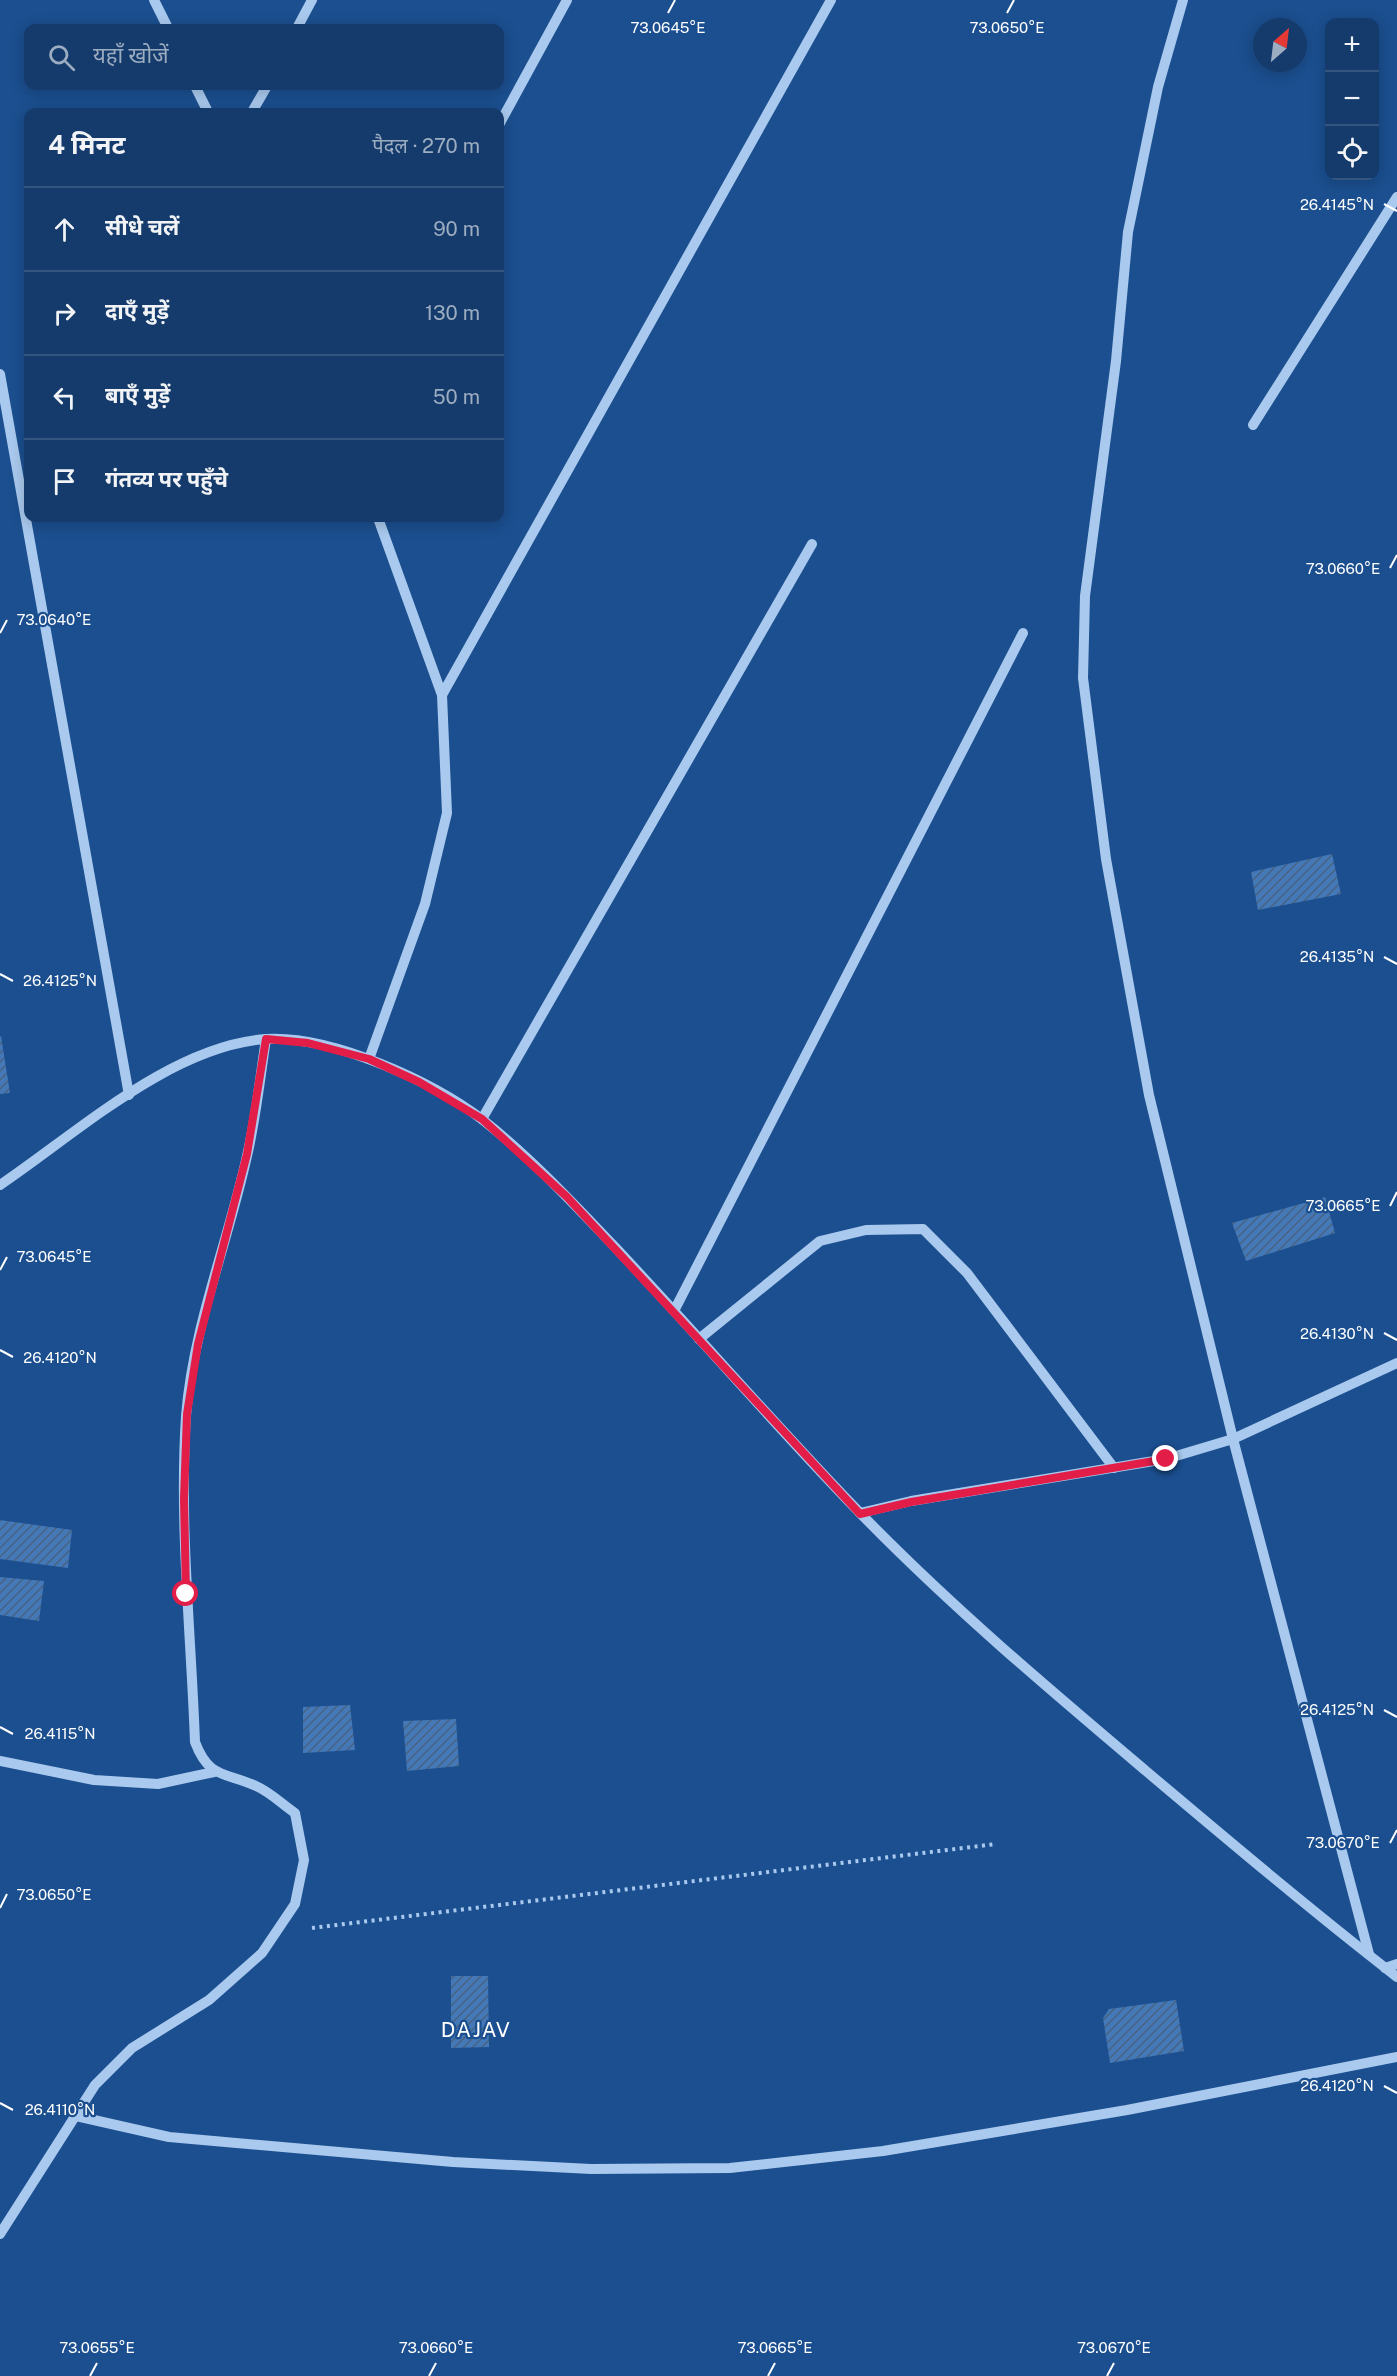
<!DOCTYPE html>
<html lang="hi">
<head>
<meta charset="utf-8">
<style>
	body { margin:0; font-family:"Public Sans","Noto Sans Devanagari",sans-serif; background:#1d4271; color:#f1f3f6 }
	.controls { position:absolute; right:18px; top:18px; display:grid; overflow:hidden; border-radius:12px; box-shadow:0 3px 15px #0003 }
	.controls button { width:54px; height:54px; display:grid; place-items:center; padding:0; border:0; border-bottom:2px solid #33557e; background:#143b6b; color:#f1f3f6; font:30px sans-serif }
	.compass { position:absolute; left:1253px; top:18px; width:54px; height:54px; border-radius:50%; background:#143b6b; box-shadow:0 3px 15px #0003; rotate:28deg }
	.stop { position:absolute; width:18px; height:18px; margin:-14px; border:4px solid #e11d48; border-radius:50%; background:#fff }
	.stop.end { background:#e11d48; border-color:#fff; box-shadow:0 2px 6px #0008 }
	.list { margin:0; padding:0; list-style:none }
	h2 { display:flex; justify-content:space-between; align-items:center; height:78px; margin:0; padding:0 24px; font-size:26px }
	h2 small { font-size:20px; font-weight:400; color:#9dadc1 }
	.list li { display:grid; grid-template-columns:39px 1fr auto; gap:18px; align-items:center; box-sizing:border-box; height:84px; padding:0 24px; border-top:2px solid #33557e }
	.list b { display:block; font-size:22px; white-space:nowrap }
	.list em { font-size:20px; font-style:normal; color:#9dadc1 }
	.icon { flex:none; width:33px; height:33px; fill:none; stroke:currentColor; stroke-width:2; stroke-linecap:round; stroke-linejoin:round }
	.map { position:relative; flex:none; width:1397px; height:2376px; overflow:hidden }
	.search { position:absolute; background:#143b6b; box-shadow:0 3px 15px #0003; left:24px; top:24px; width:480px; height:66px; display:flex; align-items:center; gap:15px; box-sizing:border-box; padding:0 21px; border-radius:12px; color:#9dadc1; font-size:22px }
	.panel { position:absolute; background:#143b6b; box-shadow:0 3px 15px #0003; left:24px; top:108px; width:480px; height:414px; border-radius:12px }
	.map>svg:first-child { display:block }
</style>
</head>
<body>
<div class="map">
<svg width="1397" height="2376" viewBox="0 0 1397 2376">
	<defs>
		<pattern id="building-hatch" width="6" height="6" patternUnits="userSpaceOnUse" patternTransform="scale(1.5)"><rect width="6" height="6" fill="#4478b7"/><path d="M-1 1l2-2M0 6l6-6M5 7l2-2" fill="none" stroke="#486282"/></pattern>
	</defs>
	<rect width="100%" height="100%" fill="#1b4f8f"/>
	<!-- building -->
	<g fill="url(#building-hatch)">
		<polygon points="1332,854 1341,894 1258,910 1251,872"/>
		<polygon points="1,1036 10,1093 0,1094 0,1037"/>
		<polygon points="1325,1197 1335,1233 1246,1261 1232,1223"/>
		<polygon points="0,1520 72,1530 68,1568 0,1559"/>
		<polygon points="0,1577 44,1581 39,1621 0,1615"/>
		<polygon points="350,1705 355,1750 303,1753 303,1707"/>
		<polygon points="456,1719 459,1766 407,1771 403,1721"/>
		<polygon points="451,1976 488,1976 489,2047 451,2048"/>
		<polygon points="1176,2000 1184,2051 1110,2063 1103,2018 1109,2009"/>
	</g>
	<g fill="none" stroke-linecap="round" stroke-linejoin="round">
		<!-- path -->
		<polyline stroke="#a9c9ee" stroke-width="4" stroke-dasharray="3 4.5" stroke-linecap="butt" points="312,1928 996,1844"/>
		<!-- minor -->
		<g stroke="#a9c9ee" stroke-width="10">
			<polyline points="154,0 168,28"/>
			<polyline points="1183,0 1158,87 1128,232 1116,361 1085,596 1083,678 1106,859 1149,1095 1233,1439 1369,1954"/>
			<polyline points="297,28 312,0"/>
			<polyline points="195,86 208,112"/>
			<polyline points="252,112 267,86"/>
			<polyline points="500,123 567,0"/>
			<polyline points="0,374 129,1095"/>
			<polyline points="1253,425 1397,197"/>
			<polyline points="442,695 831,0"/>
			<polyline points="369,1059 425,904 447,813 442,695 378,518"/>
			<polyline points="482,1119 812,544"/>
			<path d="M0 1185C77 1133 171 1046 266 1039 331 1035 432 1081 483 1120 530 1157 572 1202 613 1245 698 1335 778 1429 864 1517 953 1608 1049 1689 1146 1771 1229 1841 1312 1911 1397 1977"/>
			<polyline points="674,1311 1023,633"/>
			<polyline points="699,1339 820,1241 866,1230 923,1229 967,1273 1114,1468"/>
			<polyline points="860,1513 911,1501 1166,1459 1233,1439 1397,1363"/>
			<polyline points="0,1761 94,1780 158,1784 214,1772"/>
			<polyline points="1385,1968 1397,1964"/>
			<polyline points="76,2116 169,2137 453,2162 591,2169 730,2168 883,2151 1127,2110 1397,2057"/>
			<path d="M0 2234 95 2085 132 2048 209 2000 262 1953 295 1904 304 1860 295 1813C282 1804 270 1792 256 1786 225 1772 209 1779 195 1742 191 1633 179 1524 186 1416 193 1327 228 1242 247 1156 256 1118 260 1078 266 1039"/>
		</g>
	</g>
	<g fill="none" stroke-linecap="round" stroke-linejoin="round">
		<!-- route -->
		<polyline stroke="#e11d48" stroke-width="8" points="186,1594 184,1499 187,1414 198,1344 247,1154 266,1039 308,1043 369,1059 419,1082 482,1119 567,1197 860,1514 911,1502 1166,1459"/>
	</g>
	<!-- ticks -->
	<path fill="none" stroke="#fff" stroke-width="2" d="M668 13 675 0M1007 13 1014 0M1384 204 1397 211M1390 568 1397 555M0 633 7 620M1384 957 1397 964M0 974 13 981M1390 1206 1397 1192M0 1270 7 1257M1384 1333 1397 1340M0 1350 13 1357M1384 1710 1397 1717M0 1727 13 1734M1390 1843 1397 1830M0 1908 7 1894M1384 2086 1397 2093M0 2103 13 2110M90 2376 97 2363M429 2376 436 2363M768 2376 775 2363M1107 2376 1114 2363"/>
	<g text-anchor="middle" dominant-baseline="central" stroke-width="4.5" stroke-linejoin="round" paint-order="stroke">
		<!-- quarter labels -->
		<g font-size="21" letter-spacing="1.5" fill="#fff" stroke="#1b4f8f">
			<text x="476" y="2029">DAJAV</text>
		</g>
	</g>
	<g font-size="15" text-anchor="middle" fill="#fff" stroke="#1b4f8f" stroke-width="4.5" stroke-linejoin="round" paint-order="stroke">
		<text x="668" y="33">73.0645°E</text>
		<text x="1007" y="33">73.0650°E</text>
		<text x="1337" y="210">26.4145°N</text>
		<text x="1343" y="574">73.0660°E</text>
		<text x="54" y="625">73.0640°E</text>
		<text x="1337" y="962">26.4135°N</text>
		<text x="60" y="986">26.4125°N</text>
		<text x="1343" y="1211">73.0665°E</text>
		<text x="54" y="1262">73.0645°E</text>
		<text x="1337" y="1339">26.4130°N</text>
		<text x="60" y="1363">26.4120°N</text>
		<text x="1337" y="1715">26.4125°N</text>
		<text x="60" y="1739">26.4115°N</text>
		<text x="1343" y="1848">73.0670°E</text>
		<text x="54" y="1900">73.0650°E</text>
		<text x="1337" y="2091">26.4120°N</text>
		<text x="60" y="2115">26.4110°N</text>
		<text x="97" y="2353">73.0655°E</text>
		<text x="436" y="2353">73.0660°E</text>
		<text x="775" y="2353">73.0665°E</text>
		<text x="1114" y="2353">73.0670°E</text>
	</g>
</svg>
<div class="controls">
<button>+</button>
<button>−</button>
<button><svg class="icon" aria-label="locate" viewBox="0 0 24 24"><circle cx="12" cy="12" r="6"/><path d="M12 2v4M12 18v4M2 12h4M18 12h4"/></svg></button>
</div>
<svg class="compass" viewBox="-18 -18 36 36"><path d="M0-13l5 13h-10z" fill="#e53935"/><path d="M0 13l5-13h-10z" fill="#9dadc1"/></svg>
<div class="stop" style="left:186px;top:1594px"></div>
<div class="stop end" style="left:1166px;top:1459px"></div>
<div class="search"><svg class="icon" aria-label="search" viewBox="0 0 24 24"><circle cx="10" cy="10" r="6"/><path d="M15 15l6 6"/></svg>यहाँ खोजें</div>
<section class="panel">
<h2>4 मिनट<small>पैदल · 270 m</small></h2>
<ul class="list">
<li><svg class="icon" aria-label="ahead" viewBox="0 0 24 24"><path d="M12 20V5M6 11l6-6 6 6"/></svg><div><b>सीधे चलें</b></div><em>90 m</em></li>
<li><svg class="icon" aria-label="right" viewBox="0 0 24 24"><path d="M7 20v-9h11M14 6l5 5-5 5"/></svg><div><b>दाएँ मुड़ें</b></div><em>130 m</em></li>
<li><svg class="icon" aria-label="left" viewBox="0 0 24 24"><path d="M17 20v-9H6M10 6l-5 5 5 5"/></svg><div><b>बाएँ मुड़ें</b></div><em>50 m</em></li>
<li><svg class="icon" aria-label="arrive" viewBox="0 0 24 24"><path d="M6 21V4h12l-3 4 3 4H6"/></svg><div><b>गंतव्य पर पहुँचे</b></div></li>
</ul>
</section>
</div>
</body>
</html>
